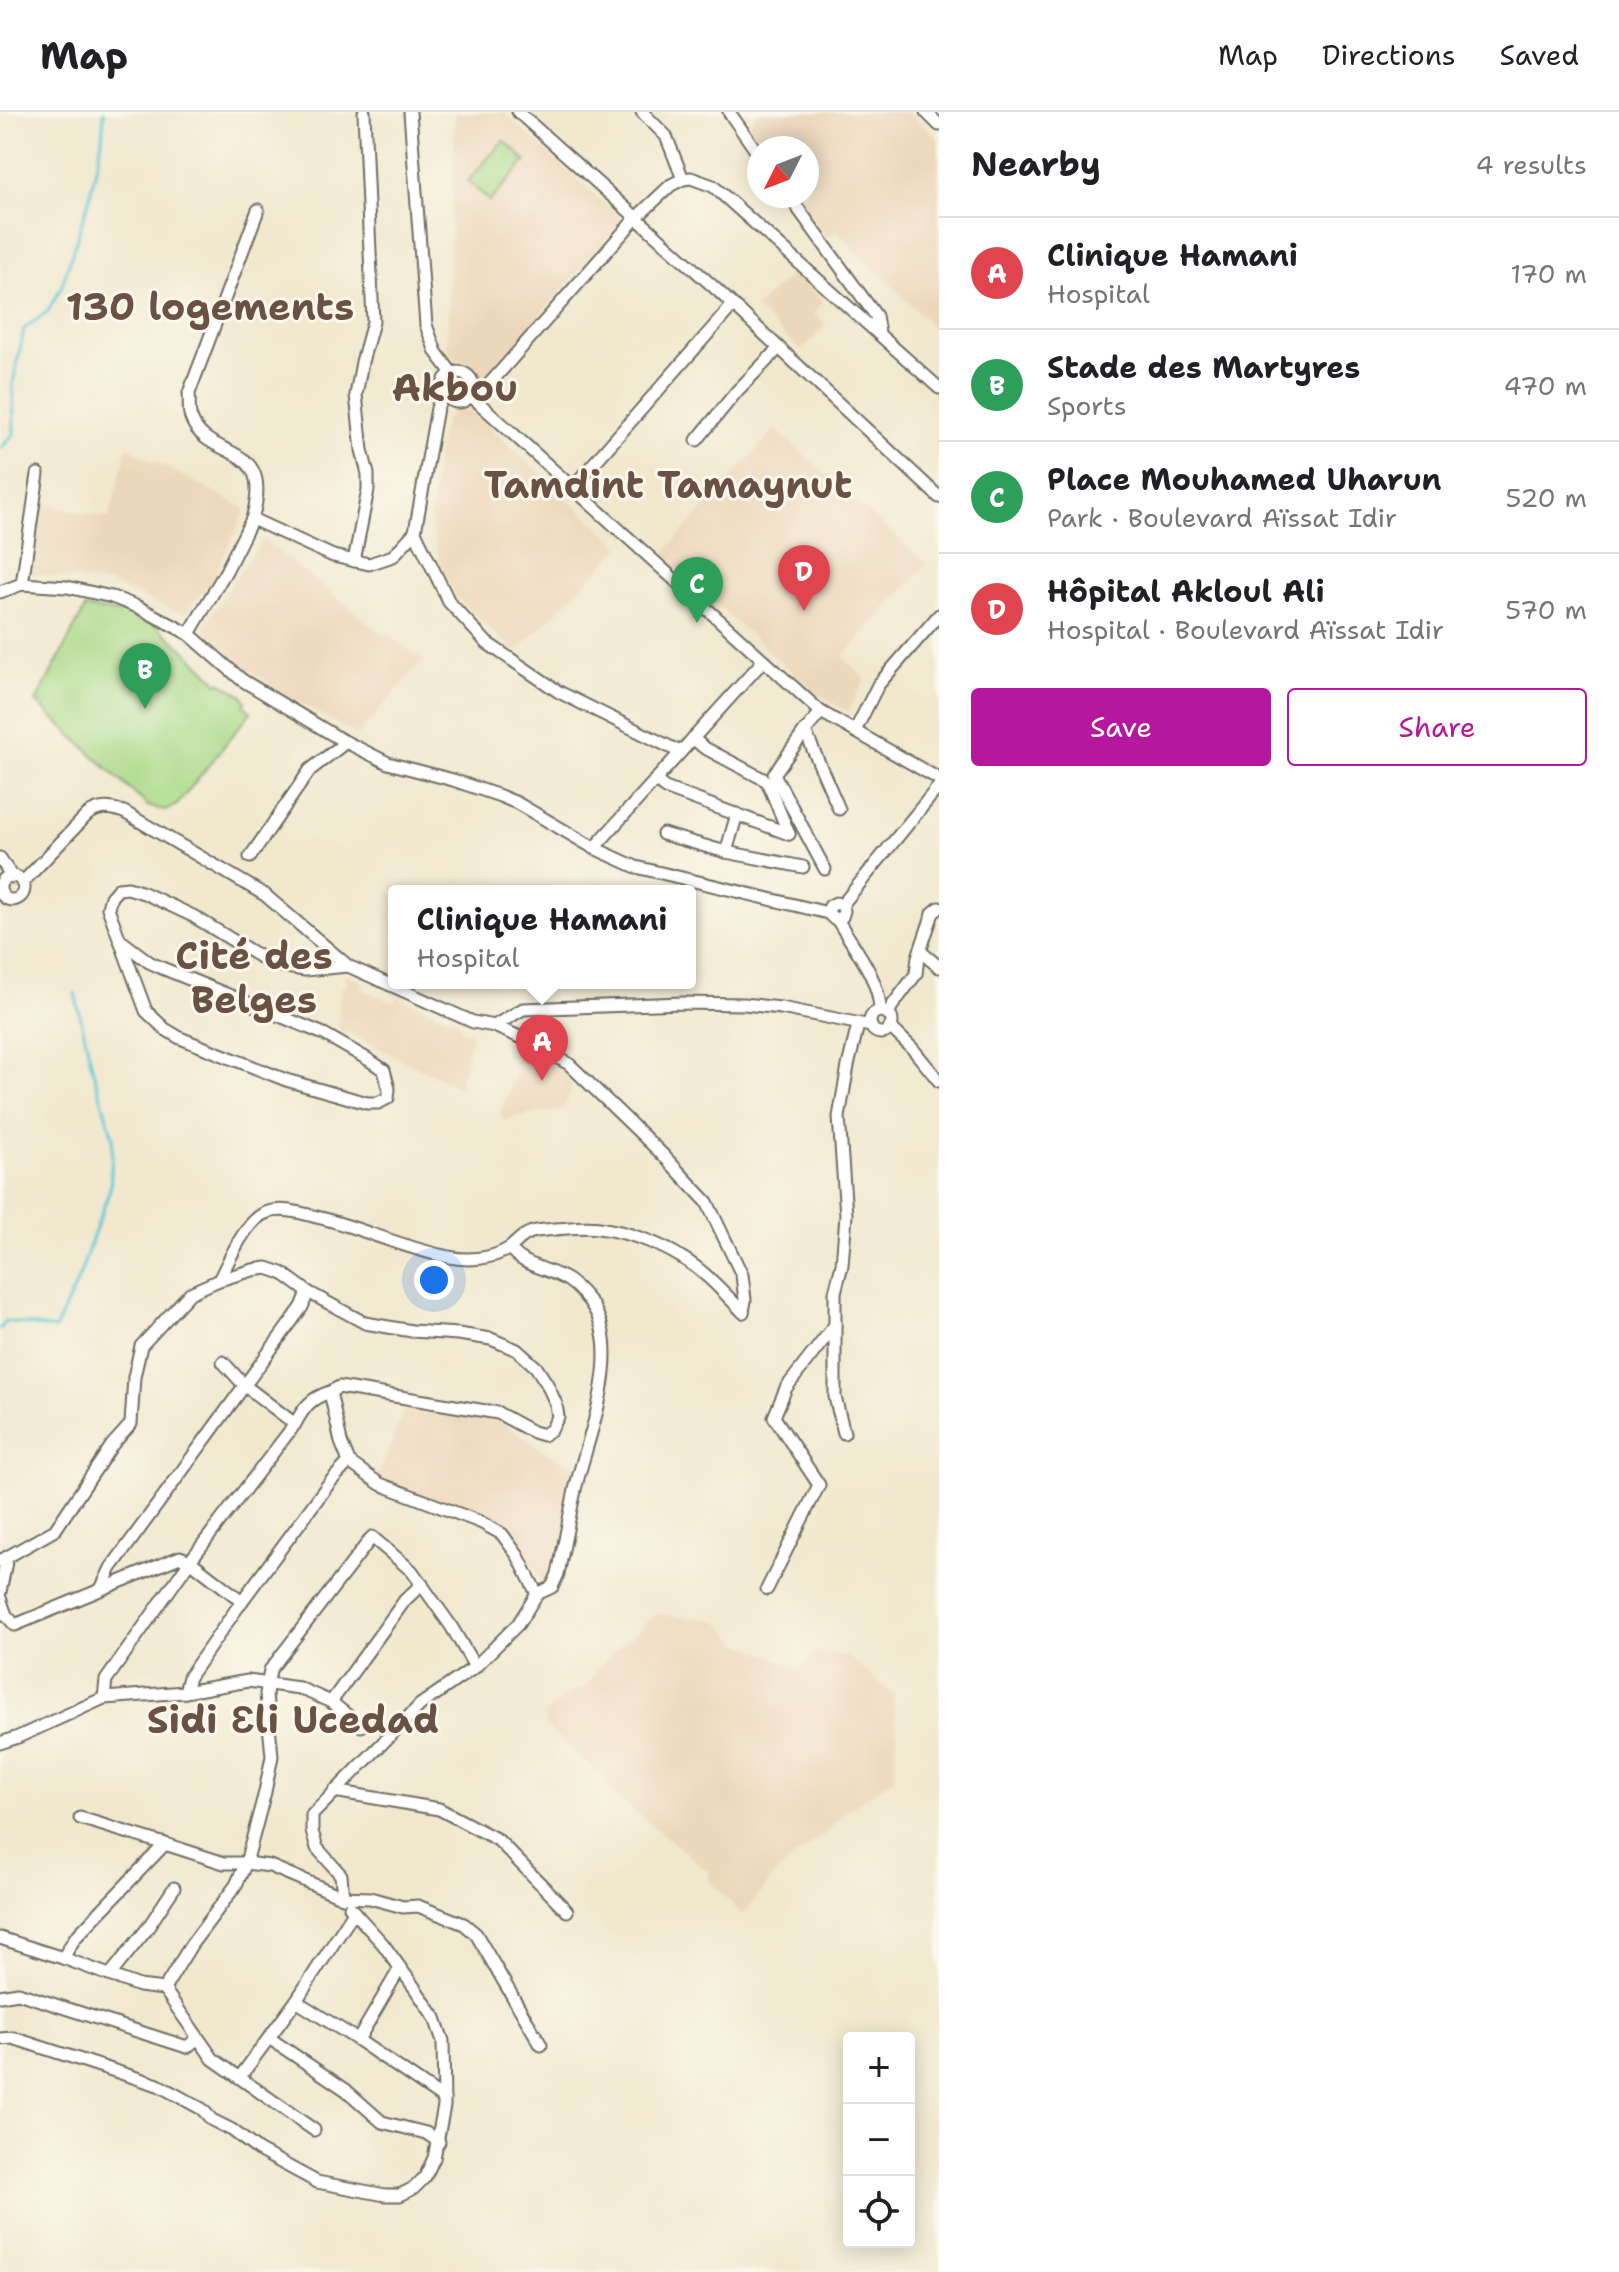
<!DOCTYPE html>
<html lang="en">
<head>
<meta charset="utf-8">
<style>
	body { margin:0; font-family:"Shantell Sans",sans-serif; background:#f6f6f6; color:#202124 }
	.controls { position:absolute; right:24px; bottom:24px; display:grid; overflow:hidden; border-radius:8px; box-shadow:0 4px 20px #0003 }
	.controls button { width:72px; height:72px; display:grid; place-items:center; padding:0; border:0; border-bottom:2px solid #e0e0e0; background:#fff; color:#202124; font:40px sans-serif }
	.compass { position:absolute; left:747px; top:24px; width:72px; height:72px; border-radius:50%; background:#fff; box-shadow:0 4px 20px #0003; rotate:228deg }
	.you { position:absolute; left:434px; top:1168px; width:28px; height:28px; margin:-20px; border:6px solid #fff; border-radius:50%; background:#1a73e8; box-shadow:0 0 0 12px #1a73e833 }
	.badge { display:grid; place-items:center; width:52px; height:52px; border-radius:50%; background:#b5179e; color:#fff; font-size:26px; font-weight:700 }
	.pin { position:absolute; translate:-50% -66px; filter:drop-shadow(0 2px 4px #0008) }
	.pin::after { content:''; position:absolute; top:42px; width:28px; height:24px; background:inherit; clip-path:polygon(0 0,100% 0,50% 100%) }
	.popup { position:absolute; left:388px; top:773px; width:308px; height:104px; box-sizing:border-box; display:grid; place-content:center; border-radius:8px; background:#fff; filter:drop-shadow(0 2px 6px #0005); font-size:26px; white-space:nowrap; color:#757577 }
	.popup b { font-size:30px; color:#202124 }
	.popup::after { content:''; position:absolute; left:50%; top:100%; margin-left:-16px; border:16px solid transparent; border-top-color:#fff }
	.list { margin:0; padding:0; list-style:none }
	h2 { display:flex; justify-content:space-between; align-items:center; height:104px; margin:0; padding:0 32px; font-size:34px }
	h2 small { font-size:26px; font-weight:400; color:#757577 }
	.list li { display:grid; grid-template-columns:52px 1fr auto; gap:24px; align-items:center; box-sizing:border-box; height:112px; padding:0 32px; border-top:2px solid #e0e0e0 }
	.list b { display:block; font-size:30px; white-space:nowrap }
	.list p { margin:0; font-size:26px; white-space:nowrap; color:#757577 }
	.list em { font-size:26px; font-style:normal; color:#757577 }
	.actions { display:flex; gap:16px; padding:24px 32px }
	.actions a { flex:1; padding:18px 0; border:2px solid #b5179e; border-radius:8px; text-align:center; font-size:28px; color:#b5179e }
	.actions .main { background:#b5179e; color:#fff }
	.icon { flex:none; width:44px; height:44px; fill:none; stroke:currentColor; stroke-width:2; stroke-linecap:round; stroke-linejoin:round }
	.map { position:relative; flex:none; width:939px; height:2160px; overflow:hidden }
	header { display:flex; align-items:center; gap:48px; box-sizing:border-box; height:112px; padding:0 40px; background:#fff; border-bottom:2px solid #e0e0e0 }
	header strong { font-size:38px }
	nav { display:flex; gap:44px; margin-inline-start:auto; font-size:28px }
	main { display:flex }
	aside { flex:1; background:#fff }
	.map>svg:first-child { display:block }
</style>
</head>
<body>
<header>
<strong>Map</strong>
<nav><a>Map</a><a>Directions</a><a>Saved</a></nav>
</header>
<main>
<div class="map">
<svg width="939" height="2160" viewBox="0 0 939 2160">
	<rect width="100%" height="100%" fill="#fbf7ec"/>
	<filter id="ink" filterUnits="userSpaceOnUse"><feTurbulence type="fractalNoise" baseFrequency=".0125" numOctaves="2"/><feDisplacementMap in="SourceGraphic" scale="16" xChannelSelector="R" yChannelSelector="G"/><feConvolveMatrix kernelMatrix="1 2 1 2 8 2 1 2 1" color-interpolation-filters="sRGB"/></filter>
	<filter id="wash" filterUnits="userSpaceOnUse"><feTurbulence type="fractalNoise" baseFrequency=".006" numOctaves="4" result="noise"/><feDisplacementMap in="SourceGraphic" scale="32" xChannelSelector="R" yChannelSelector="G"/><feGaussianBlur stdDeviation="1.8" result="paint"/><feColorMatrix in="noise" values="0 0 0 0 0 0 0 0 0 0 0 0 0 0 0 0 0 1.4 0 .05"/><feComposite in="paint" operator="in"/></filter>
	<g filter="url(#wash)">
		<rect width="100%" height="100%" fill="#f1e8ce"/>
		<!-- built -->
		<g fill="#edd7bb">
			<polygon points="455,0 503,0 623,108 482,270 447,240"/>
			<polygon points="755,0 906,0 939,27 939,224 923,205 837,119 826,125 796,84 807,84 807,36 761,36 745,15 757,3"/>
			<polygon points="792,161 823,188 814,201 826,213 801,239 755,196"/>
			<polygon points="461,296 470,298 621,435 516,540 454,484 440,449 434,429 431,404 438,331 446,307 455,298"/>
			<polygon points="775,317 926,452 843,545 865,567 848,600 813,579 662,443"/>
			<polygon points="127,335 246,397 213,467 188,498 183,502 111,472 27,461 37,391 109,406"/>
			<polygon points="263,427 384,524 387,522 423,548 358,623 277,578 216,533 205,522 205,512"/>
			<polygon points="345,862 361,868 363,878 394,890 398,885 459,910 463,919 472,921 459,975 338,917 341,877 347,873"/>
			<polygon points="527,941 565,961 573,975 563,997 558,1000 537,1001 503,1008 500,1000"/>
			<polygon points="405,1294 497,1309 530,1328 542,1338 577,1356 558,1462 545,1476 536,1457 508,1420 376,1370"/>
			<polygon points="656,1502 719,1509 739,1532 800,1556 818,1540 849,1545 893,1582 897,1624 894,1666 846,1699 825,1721 778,1759 743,1803 710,1770 708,1759 610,1679 604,1665 548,1616 544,1603 569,1582 585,1576 608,1545"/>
		</g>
		<!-- green -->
		<g fill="#a9d987" stroke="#6a8259" stroke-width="2">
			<polygon points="504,28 526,49 490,89 468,69"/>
			<polygon points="85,496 120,501 123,499 144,506 158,515 187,540 218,571 220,570 242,583 246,589 244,593 251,600 177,693 165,699 148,694 36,590"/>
		</g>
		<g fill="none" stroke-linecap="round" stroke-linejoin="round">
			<!-- stream -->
			<g stroke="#5bc6d5" stroke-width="3">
				<polyline points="0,337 14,322 13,272 24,217 48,199 61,176 89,88 102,28 104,0"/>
				<polyline points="0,1217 6,1209 55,1217 76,1173 110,1077 113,1025 93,959 75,881"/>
			</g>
		</g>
	</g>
	<g filter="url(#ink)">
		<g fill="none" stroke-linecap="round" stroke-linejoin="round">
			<defs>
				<g id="minor">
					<polyline points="410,0 426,213 436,240 452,261"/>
					<polyline points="518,0 716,177 939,385"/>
					<polyline points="642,0 666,24 683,67"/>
					<polyline points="729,0 759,43"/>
					<polyline points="926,0 939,13"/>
					<polyline points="789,84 876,204 879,221"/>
					<circle cx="458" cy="275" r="15"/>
					<polyline points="472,274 485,277 636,106 671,73 683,67 691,66 713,74 939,276"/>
					<polyline points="470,283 821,600 939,667"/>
					<polyline points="697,328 737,279 779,236"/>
					<polyline points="573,375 733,193"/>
					<path d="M252 407C276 326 207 351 191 306 188 299 190 289 189 281L258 98"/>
					<polyline points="415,420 449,490 487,531 559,580 680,640"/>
					<polyline points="354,449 368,378 368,362 362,338 356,283 362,250 373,210 364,0"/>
					<polyline points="22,472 38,362"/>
					<polyline points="0,480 22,472 67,475 112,485 138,495 189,522 242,568 340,627 388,651 453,668 500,684 517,691 594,736 636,755 828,801 834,807 842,805 844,799 842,793 836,791 830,794 828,801"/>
					<polyline points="189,522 226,459 252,407 333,444 369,452 393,444 415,420 437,296 444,281"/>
					<polyline points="821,600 805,619 839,697"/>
					<polyline points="805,619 774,662 825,757"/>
					<polyline points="855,619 878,573 939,503"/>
					<polyline points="693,626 703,635 767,669 789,722"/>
					<polyline points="655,668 665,676 789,722"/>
					<polyline points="663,722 726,740 803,755"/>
					<polyline points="594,736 763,549"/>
					<polyline points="726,740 737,702"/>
					<polyline points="250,745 310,658 346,630"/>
					<polyline points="0,746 12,765"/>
					<circle cx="12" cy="776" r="12"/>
					<path d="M22 771 87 703C100 694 109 695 124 700L265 783 348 854 473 910 494 914 523 897 682 891 744 892 781 896 871 914"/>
					<polyline points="842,793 939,674"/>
					<path d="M837 807C853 835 880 866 880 899"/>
					<polyline points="120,828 149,850 162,856 324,922 369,948 384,958 389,977 388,986 378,991 367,991 286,968 180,926 165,917 146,899 108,796 111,785 118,777 128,776 144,781 193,804 265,848 281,854 305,858 348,854"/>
					<polyline points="920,839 939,855"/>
					<circle cx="881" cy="910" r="11"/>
					<polyline points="888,902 892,894 916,862 918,845 933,801 939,796"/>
					<polyline points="494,914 522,926 569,952 663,1043 707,1090 742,1163 745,1188 743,1200"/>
					<polyline points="890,915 912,936 939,969"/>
					<path d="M219 1168C229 1149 246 1106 268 1100 285 1095 304 1102 321 1106 364 1117 406 1137 449 1145 467 1149 492 1147 508 1137 517 1131 521 1123 532 1120 540 1118 549 1118 556 1117 570 1116 586 1114 599 1116 627 1120 660 1131 684 1147 707 1161 724 1181 743 1200"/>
					<polyline points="223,1250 244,1273 295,1312"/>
					<polyline points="844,1321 835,1285 835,1180 842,1153 846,1103 839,1005 848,954 858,913"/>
					<polyline points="0,1449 55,1418 112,1333 131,1312 134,1265 141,1234 190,1181 219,1168 253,1158 267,1156 282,1161 308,1180 365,1211 412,1219 458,1222 491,1227 517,1238 536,1255 547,1272 556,1292 558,1305 551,1318 543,1323 533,1320 498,1301 339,1275 330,1280 341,1330 349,1350 380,1372 480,1410 502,1422 518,1444 537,1482"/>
					<polyline points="101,1477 111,1456 302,1195 308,1180"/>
					<polyline points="767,1477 819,1373 774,1305 786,1276 835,1213"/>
					<polyline points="0,1480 7,1445"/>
					<polyline points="0,1486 6,1503 15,1513 180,1445 190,1449 242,1489"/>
					<polyline points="185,1580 189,1565 242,1489 330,1370 349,1350"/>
					<path d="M104 1586 106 1568 190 1449 295 1312C304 1295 311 1286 330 1280"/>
					<polyline points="331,1590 405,1488 422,1472"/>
					<polyline points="0,1631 18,1625 104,1586 185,1580 248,1569 299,1576 331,1590 361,1614"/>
					<polyline points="334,1679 439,1697 498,1728 567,1799"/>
					<polyline points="80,1706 165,1732"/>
					<polyline points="343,1785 370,1786 403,1795 418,1794 464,1812 476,1822 541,1933"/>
					<path d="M0 1826 63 1846 75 1826 165 1732 224 1751H246L270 1754 343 1785 341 1763 317 1736 312 1719V1703L420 1593 475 1555 518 1512 537 1482 552 1475 558 1462C564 1434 569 1406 575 1378 587 1325 627 1237 589 1189 582 1180 573 1170 562 1165 545 1156 521 1153 510 1136"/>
					<polyline points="63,1846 139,1874 164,1877 213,1947 314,2018"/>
					<polyline points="400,1856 358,1928 444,1987"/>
					<polyline points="110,1863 147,1817 174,1776"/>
					<polyline points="164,1877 191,1833 236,1773 246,1751 265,1680 272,1644 266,1582 270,1558 372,1425 412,1459 451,1514 475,1555"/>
					<polyline points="0,1884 18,1881 187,1935 198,1926"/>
					<polyline points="296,1889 358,1928"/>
					<polyline points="269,1926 346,1978 382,2010 426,2021 439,2030"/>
					<polyline points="0,1927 13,1926 158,1973 202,1997 212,2008 232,2018 258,2038 317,2070 385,2083 400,2083 414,2076 425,2065 434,2046 444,1994 443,1929 435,1906 414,1875 383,1832 354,1800"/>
					<polyline points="240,1965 296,1889 354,1800 350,1795"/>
				</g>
			</defs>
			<!-- minor casing -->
			<use href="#minor" stroke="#706d64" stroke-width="15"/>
			<!-- minor -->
			<use href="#minor" stroke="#fff" stroke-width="11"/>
		</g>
	</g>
	<g text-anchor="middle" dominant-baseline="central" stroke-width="6" stroke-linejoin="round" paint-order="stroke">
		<!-- district labels -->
		<g font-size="38" font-weight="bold" fill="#695243" stroke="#fbf7ec">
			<text x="210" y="194">130 logements</text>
			<text x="455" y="275">Akbou</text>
			<text x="668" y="372">Tamdint Tamaynut</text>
			<text x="254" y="843">Cité des<tspan x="254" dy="44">Belges</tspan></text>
			<text x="293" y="1607">Sidi Ɛli Ucedad</text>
		</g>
	</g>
</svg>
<div class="controls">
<button>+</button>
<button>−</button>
<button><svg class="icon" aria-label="locate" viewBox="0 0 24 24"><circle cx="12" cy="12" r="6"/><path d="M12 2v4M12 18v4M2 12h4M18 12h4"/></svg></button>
</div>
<svg class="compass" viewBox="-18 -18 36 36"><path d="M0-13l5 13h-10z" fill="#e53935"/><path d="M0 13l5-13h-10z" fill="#757577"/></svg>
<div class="you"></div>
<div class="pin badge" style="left:542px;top:969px;background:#e0444e">A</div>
<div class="popup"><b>Clinique Hamani</b>Hospital</div>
<div class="pin badge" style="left:145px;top:597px;background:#2e9e5b">B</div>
<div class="pin badge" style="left:697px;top:511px;background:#2e9e5b">C</div>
<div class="pin badge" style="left:804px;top:499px;background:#e0444e">D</div>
</div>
<aside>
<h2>Nearby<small>4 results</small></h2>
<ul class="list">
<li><span class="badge" style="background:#e0444e">A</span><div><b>Clinique Hamani</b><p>Hospital</p></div><em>170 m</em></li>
<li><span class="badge" style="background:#2e9e5b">B</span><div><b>Stade des Martyres</b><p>Sports</p></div><em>470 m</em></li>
<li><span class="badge" style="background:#2e9e5b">C</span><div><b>Place Mouhamed Uharun</b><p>Park · Boulevard Aïssat Idir</p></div><em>520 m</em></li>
<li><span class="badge" style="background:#e0444e">D</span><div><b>Hôpital Akloul Ali</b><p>Hospital · Boulevard Aïssat Idir</p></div><em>570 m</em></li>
</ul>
<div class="actions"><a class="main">Save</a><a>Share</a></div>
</aside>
</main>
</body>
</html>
